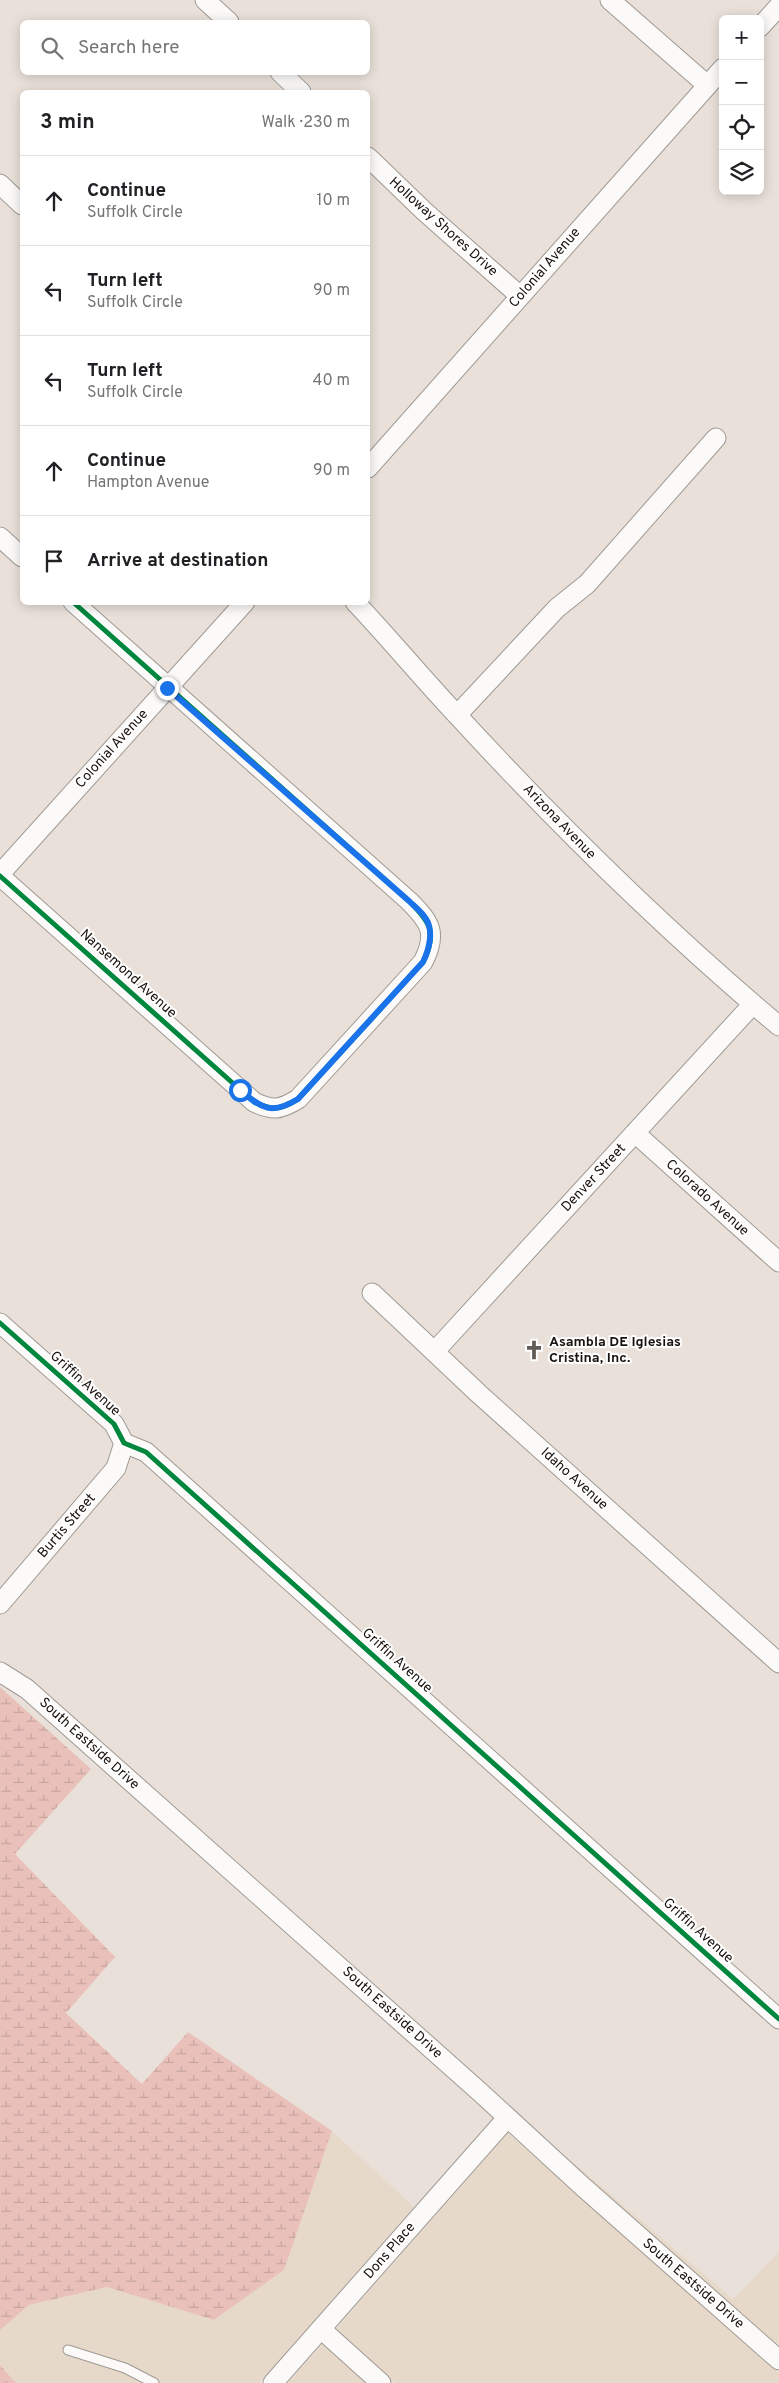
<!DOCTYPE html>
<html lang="en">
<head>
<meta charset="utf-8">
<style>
	body { margin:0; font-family:Overpass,sans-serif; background:#f6f6f6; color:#202124 }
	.controls { position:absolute; right:15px; top:15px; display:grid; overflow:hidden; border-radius:8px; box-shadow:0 2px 12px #0003 }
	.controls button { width:45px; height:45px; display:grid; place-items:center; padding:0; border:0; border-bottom:1px solid #e0e0e0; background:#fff; color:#202124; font:25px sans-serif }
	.stop { position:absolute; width:15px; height:15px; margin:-11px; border:4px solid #1a73e8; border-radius:50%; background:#fff }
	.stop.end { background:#1a73e8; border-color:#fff; box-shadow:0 1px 5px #0008 }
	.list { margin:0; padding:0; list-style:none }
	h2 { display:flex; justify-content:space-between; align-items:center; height:65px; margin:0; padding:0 20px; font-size:21px }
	h2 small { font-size:16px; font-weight:400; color:#757577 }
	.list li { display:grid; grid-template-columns:32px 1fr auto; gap:15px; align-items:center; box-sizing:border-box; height:90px; padding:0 20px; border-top:1px solid #e0e0e0 }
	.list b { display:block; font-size:19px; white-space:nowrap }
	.list p { margin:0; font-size:16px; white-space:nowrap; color:#757577 }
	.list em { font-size:16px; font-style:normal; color:#757577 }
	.icon { flex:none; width:28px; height:28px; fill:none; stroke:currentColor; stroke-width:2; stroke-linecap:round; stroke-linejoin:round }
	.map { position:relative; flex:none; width:779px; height:2383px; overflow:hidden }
	.search { position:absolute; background:#fff; box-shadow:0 2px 12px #0003; left:20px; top:20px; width:350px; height:55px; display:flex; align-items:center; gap:12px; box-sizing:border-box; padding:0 18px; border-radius:8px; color:#757577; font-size:19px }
	.panel { position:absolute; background:#fff; box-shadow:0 2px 12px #0003; left:20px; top:90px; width:350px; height:515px; border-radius:8px }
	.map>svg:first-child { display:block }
</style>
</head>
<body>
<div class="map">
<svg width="779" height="2383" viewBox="0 0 779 2383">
	<defs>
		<pattern id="wetland-marsh" width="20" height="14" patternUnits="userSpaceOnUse" patternTransform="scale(1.25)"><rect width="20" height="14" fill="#e9c1ba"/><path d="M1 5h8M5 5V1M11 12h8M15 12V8" fill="none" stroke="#c7a59f"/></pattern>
	</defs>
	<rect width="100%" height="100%" fill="#e9e1d9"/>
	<!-- built -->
	<g fill="#e7d9c9">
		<polygon points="523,2120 733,2299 779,2252 779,2347"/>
		<polygon points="332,2131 414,2207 259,2383 16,2383 0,2365 0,2330 29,2305 107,2287 215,2320 284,2270"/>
		<polygon points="508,2133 779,2373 779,2383 395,2383 336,2329"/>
		<polygon points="323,2344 366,2383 288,2383"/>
	</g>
	<!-- wetland -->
	<g fill="url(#wetland-marsh)">
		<polygon points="0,1687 91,1769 15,1854 115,1957 66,2013 142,2084 188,2032 332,2131 284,2270 214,2320 107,2287 29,2305 0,2330"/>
		<polygon points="0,2365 16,2383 0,2383"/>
	</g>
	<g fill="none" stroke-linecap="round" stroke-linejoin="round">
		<defs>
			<polyline id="lane" points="68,2350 125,2368 154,2383"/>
			<g id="street">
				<polyline points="205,0 229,22"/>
				<polyline points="610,0 707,85"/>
				<polyline points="760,27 779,6"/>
				<polyline points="280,72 301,92"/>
				<polyline points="368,157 424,211 520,296"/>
				<polyline points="0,184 22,205"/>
				<polyline points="368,468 723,68"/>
				<polyline points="0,537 22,557"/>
				<path d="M355 602C390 639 422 678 457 715 558 825 665 930 779 1026"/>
				<polyline points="457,715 557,608 587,584 716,438"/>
				<polyline points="0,874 245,602"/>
				<path d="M0 876 254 1102C273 1111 280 1110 298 1099L423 962C438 933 430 922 409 901L73 602"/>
				<polyline points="635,1133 779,1262"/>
				<polyline points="372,1293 479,1394 779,1663"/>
				<polyline points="0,1323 114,1424 124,1443 146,1452 779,2019"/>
				<polyline points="435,1351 753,1004"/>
				<polyline points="0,1604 116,1468 124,1443"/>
				<polyline points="0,1672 27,1689 481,2093 581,2185 779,2360"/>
				<polyline points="321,2329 381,2383"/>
				<polyline points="273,2383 507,2118"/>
			</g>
		</defs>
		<!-- lane casing -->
		<use href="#lane" stroke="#9f9993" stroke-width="11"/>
		<!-- street casing -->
		<use href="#street" stroke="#9f9993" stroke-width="21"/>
		<!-- lane -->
		<use href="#lane" stroke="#fcfaf9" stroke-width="9"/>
		<!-- street -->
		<use href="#street" stroke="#fcfaf9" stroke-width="19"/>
		<defs>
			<g id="cycleway">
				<path d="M0 876 254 1102C273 1111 280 1110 298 1099L423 962C438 933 430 922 409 901L73 602"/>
				<polyline points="0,1323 114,1424 124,1443 146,1452 779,2019"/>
			</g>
		</defs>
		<!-- cycleway casing -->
		<use href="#cycleway" stroke="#fff" stroke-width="8"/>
		<!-- cycleway -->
		<use href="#cycleway" stroke="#00873e" stroke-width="5"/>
	</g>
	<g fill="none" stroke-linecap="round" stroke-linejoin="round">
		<!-- route -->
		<path stroke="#1a73e8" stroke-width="6" d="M167 688 409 901C414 906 422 912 426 919 434 931 429 950 423 962L298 1099C272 1115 262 1109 240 1090"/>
	</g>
	<!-- icons -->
	<defs>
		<symbol id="church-bare" viewBox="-9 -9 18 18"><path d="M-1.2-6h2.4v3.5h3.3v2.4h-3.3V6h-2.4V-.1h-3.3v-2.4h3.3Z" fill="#615b55" stroke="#fff" stroke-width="2.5" paint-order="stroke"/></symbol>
	</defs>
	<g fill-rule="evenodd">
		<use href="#church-bare" x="520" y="1336" width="28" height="28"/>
	</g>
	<g text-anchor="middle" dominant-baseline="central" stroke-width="4" stroke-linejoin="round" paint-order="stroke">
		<!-- street labels -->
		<g font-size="14" fill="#18130e" stroke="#fff">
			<text transform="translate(443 227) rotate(42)">Holloway Shores Drive</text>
			<text transform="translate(545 268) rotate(-49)">Colonial Avenue</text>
			<text transform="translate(112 749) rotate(-48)">Colonial Avenue</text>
			<text transform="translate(559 822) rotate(46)">Arizona Avenue</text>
			<text transform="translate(128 974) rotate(42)">Nansemond Avenue</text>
			<text transform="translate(594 1178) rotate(-47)">Denver Street</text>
			<text transform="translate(707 1198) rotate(42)">Colorado Avenue</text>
			<text transform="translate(85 1384) rotate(42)">Griffin Avenue</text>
			<text transform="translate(574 1479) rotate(42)">Idaho Avenue</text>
			<text transform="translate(67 1526) rotate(-49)">Burtis Street</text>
			<text transform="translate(397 1661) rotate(42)">Griffin Avenue</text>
			<text transform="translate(89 1744) rotate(42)">South Eastside Drive</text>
			<text transform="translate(698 1931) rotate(42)">Griffin Avenue</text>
			<text transform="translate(392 2013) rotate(42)">South Eastside Drive</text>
			<text transform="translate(390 2251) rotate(-49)">Dons Place</text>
			<text transform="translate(693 2284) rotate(41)">South Eastside Drive</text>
		</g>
		<!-- poi labels -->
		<g font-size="14" font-weight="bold" fill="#18130e" stroke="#fff" text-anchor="start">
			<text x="549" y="1342">Asambla DE Iglesias<tspan x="549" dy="16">Cristina, Inc.</tspan></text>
		</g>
	</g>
</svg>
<div class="controls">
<button>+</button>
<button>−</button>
<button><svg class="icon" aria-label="locate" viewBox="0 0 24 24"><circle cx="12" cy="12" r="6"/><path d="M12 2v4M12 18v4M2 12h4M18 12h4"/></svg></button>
<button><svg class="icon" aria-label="layers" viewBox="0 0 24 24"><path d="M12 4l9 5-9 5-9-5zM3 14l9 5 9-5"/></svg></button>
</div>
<div class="stop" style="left:240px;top:1090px"></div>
<div class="stop end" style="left:167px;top:688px"></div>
<div class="search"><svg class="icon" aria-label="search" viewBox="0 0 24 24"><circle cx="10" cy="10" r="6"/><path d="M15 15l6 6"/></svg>Search here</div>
<section class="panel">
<h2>3 min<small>Walk · 230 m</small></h2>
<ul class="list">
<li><svg class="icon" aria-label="ahead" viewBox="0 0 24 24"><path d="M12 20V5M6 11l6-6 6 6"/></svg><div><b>Continue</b><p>Suffolk Circle</p></div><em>10 m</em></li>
<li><svg class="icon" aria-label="left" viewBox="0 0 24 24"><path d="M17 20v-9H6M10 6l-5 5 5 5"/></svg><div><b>Turn left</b><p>Suffolk Circle</p></div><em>90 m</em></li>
<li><svg class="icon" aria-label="left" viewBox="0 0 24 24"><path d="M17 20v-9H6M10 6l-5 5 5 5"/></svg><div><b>Turn left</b><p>Suffolk Circle</p></div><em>40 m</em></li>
<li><svg class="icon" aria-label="ahead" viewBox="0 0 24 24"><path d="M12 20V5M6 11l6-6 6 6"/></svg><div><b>Continue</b><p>Hampton Avenue</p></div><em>90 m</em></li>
<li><svg class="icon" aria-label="arrive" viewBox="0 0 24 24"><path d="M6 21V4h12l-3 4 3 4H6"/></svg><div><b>Arrive at destination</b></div></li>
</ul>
</section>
</div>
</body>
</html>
